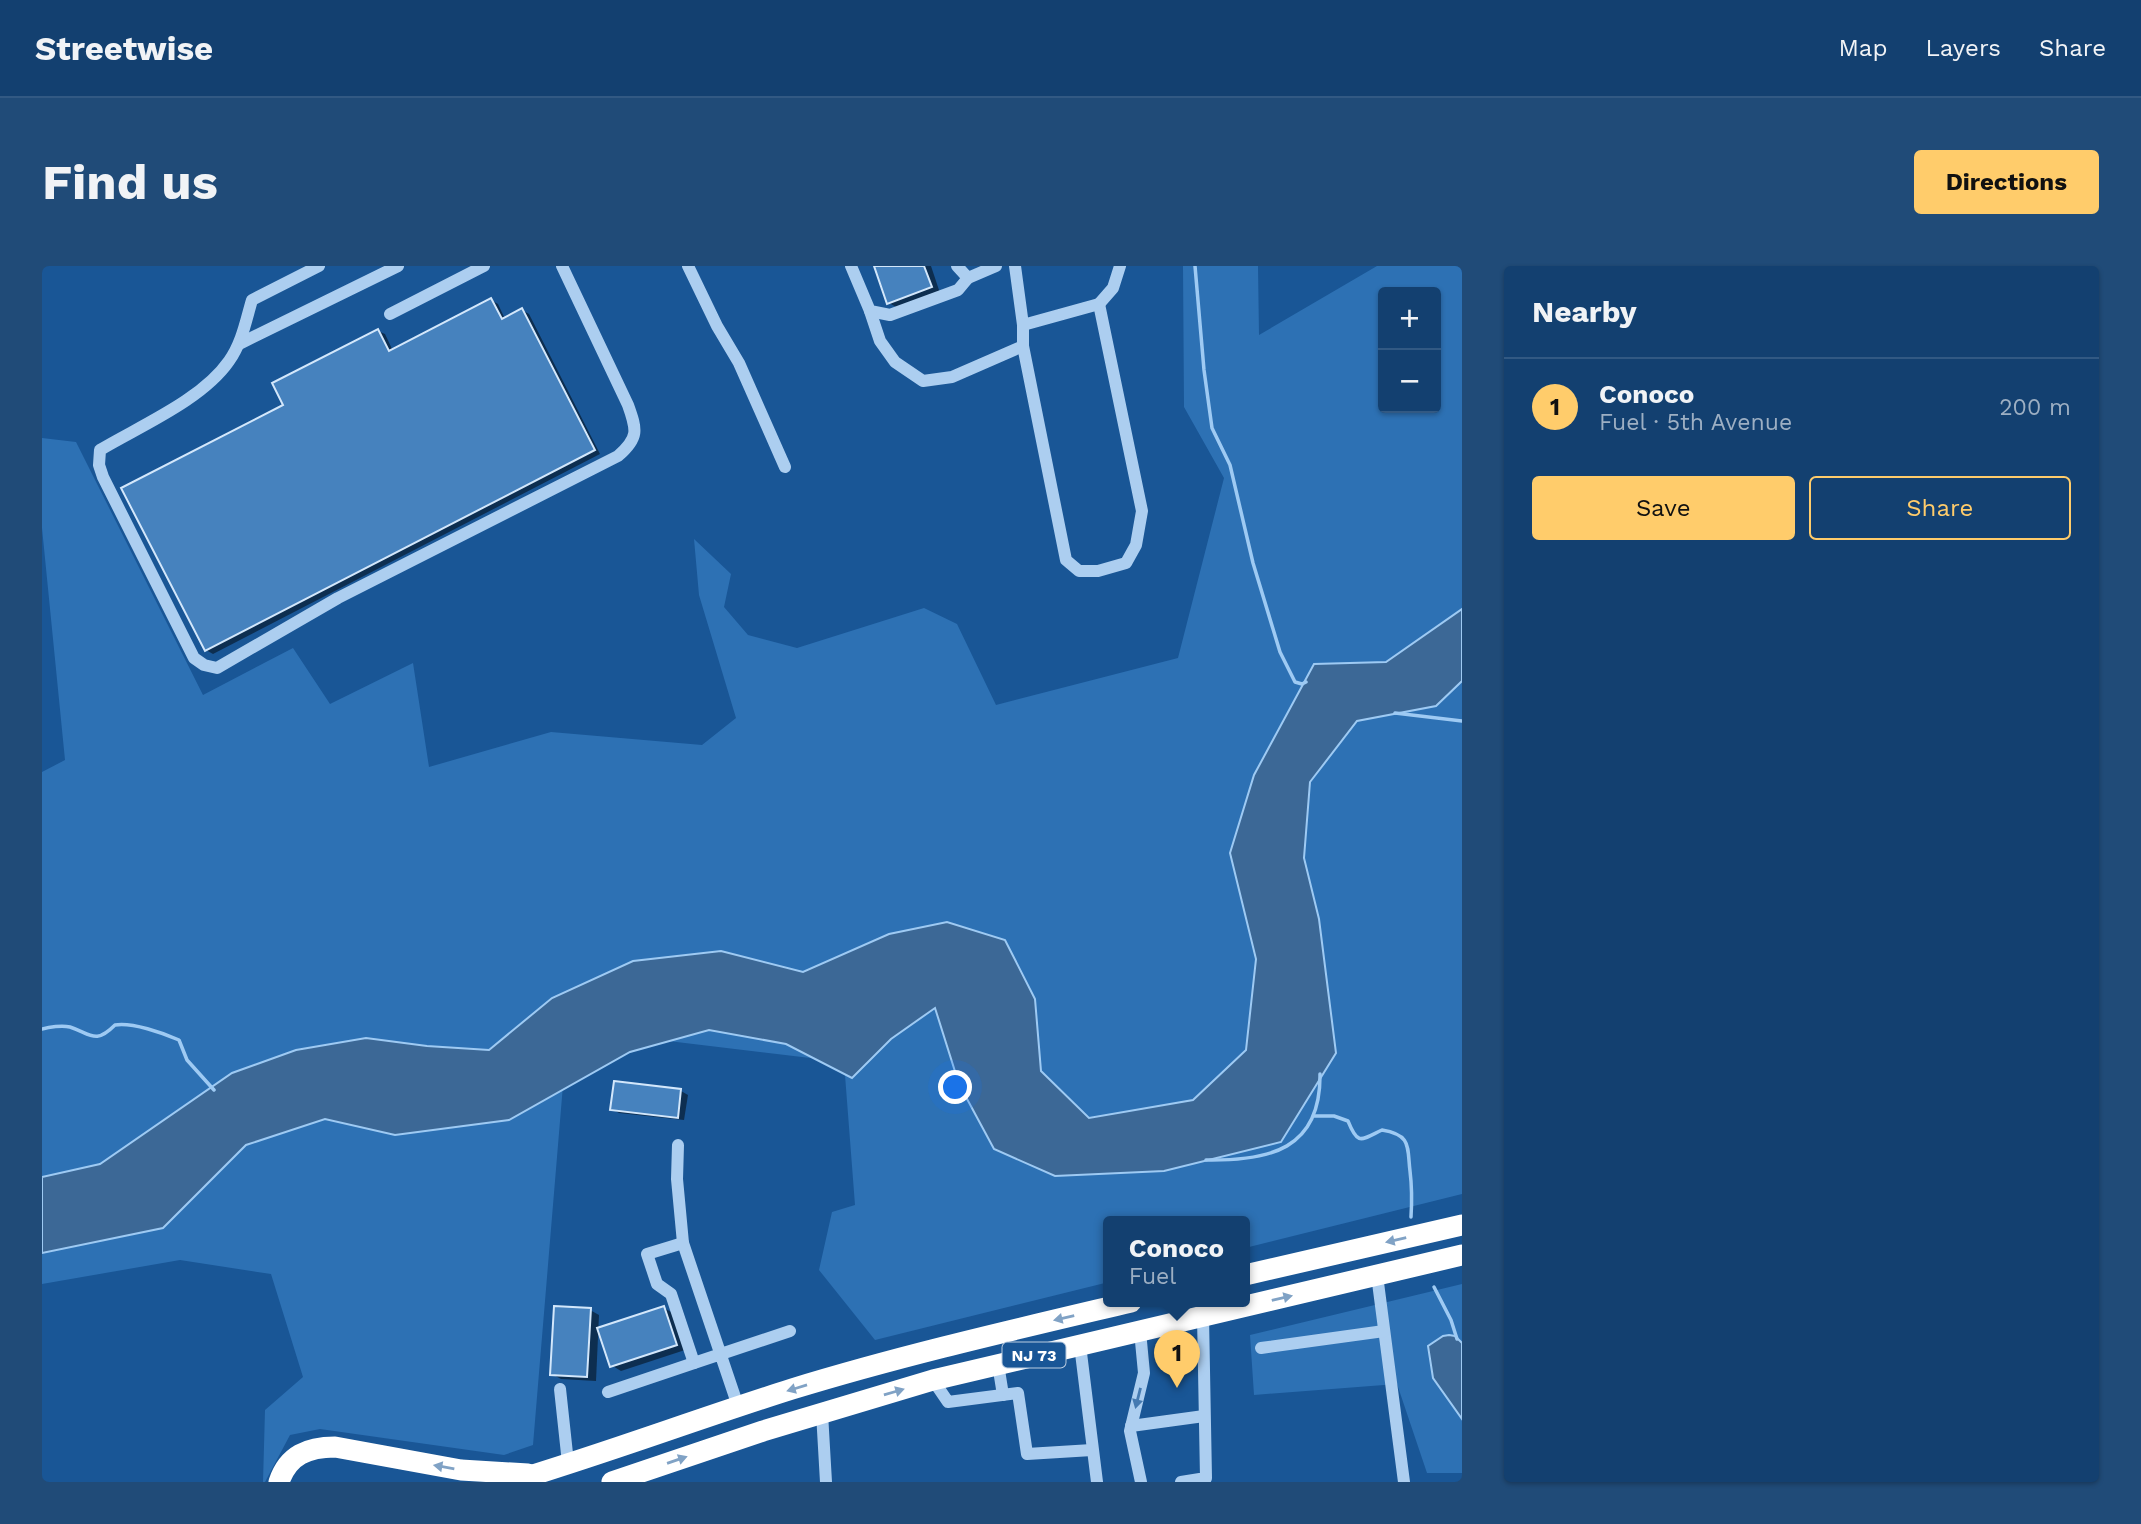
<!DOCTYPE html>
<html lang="en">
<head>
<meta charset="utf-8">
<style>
	body { margin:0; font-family:"Work Sans",sans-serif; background:#204b78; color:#f1f3f6 }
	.controls { position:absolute; right:21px; top:21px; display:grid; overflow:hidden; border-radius:7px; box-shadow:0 2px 5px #0004 }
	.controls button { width:63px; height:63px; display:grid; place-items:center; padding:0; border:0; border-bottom:2px solid #325983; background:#134070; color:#f1f3f6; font:35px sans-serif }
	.you { position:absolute; left:914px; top:822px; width:24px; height:24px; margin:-18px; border:5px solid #fff; border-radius:50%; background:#1a73e8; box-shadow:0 0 0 10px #1a73e833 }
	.badge { display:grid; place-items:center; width:46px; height:46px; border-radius:50%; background:#ffcc6b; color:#111; font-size:23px; font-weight:700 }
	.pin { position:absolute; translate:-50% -58px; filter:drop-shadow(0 2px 4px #0008) }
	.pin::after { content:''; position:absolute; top:37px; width:24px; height:21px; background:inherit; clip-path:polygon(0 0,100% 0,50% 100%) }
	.popup { position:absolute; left:1061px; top:950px; width:147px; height:91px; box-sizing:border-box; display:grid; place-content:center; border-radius:7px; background:#134070; filter:drop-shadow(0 2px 5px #0005); font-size:23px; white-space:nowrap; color:#9dafc3 }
	.popup b { font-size:26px; color:#f1f3f6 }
	.popup::after { content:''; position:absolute; left:50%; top:100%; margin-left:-14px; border:14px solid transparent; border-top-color:#134070 }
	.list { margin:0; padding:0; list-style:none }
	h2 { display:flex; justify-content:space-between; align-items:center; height:91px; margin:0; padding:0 28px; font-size:30px }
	h2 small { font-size:23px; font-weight:400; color:#9dafc3 }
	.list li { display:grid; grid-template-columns:46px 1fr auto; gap:21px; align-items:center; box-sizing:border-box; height:98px; padding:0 28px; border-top:2px solid #325983 }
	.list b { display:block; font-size:26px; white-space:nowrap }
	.list p { margin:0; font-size:23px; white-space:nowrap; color:#9dafc3 }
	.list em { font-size:23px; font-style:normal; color:#9dafc3 }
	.actions { display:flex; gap:14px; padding:21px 28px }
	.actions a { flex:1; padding:16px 0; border:2px solid #ffcc6b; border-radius:7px; text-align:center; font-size:24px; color:#ffcc6b }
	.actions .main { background:#ffcc6b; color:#111 }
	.map { position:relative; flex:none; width:1420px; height:1216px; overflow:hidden; border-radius:7px }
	header { display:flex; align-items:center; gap:42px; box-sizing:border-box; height:98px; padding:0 35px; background:#134070; border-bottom:2px solid #325983 }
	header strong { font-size:33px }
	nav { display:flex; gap:38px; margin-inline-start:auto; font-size:24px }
	.intro { display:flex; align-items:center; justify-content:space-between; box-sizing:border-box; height:168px; padding:0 42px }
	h1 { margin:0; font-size:49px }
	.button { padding:18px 32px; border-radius:7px; background:#ffcc6b; color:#111; font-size:24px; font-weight:700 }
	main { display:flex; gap:42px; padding:0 42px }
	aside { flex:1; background:#134070; border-radius:7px; box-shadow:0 2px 5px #0004 }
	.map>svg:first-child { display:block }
</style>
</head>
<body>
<header>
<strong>Streetwise</strong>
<nav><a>Map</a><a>Layers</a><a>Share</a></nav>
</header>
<div class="intro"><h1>Find us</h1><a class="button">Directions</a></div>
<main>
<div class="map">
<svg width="1420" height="1216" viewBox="0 0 1420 1216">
	<rect width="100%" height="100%" fill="#195696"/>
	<!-- green -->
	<g fill="#2d71b4" fill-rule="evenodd">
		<path d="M1141 0H1216L1217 69 1335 0H1420V928L1203 982V956H1067V1016L833 1074 777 1004 790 946 813 939 802 796 618 774 560 784 521 819 491 1179 462 1189 278 1163 248 1169 223 1216H221L223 1144 261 1111 229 1008 138 994 0 1018V506L23 494 0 262V172L34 176 161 429 251 382 288 438 371 397 387 501 509 466 660 479 694 452 657 329 652 273 689 308 682 341 706 369 755 382 882 342 915 358 954 439 1136 392 1182 212 1142 141ZM1341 26H1394V142H1341Z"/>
		<polygon points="1420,1018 1420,1207 1385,1207 1355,1118 1212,1129 1208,1069"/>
	</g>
	<!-- water -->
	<g fill="#3c6896" stroke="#9ecaf3" stroke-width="2">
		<polygon points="1420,343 1420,415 1394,440 1315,455 1268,516 1262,592 1277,653 1294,787 1239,876 1122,905 1013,910 952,883 917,818 893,742 849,773 810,812 744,778 667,764 588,786 467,854 353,869 283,853 204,879 121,962 0,987 0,911 58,898 190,807 254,784 324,772 385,780 447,784 510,732 591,695 679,685 761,706 847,668 905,656 963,674 993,733 999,805 1047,852 1151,834 1204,784 1214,693 1188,587 1212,509 1272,398 1344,396"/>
		<polygon points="1407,1069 1413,1070 1420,1077 1420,1153 1391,1112 1386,1080 1401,1070"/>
	</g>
	<!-- shadow -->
	<g fill="#0007">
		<polygon points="834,0 889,0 898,27 856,42 847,37"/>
		<polygon points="449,34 456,38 463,53 480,44 487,48 558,188 171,388 164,384 243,140 336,65 343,68 351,85"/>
		<polygon points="639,825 646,829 642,854 577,847 570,843"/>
		<polygon points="622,1042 631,1047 643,1084 579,1105 569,1099"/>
		<polygon points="548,1044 557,1049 554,1115 519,1113 510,1108"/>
	</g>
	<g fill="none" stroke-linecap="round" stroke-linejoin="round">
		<!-- stream -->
		<g stroke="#9ecaf3" stroke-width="3.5">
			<polyline points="1153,0 1162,104 1170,162 1188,199 1211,297 1238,386 1253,416 1260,418 1264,416"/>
			<polyline points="1353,447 1420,455"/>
			<path d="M0 763C7 761 20 759 28 761 49 768 53 779 73 759 90 756 121 767 137 774L145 794 172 824"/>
			<path d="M1272 850H1292L1306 855C1316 880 1319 874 1340 864 1370 869 1365 881 1368 905 1370 921 1370 935 1369 951"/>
			<path d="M1164 894C1227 895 1279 884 1278 808"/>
			<polyline points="1392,1021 1409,1054 1415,1073"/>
		</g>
	</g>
	<!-- building -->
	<g fill="#4682be" stroke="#d3e7fb" stroke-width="2">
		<polygon points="832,0 882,0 890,21 845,38"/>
		<polygon points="449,32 460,53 480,42 553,184 163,385 79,222 241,139 230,117 336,63 347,85"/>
		<polygon points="572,815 639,823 636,852 568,844"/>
		<polygon points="512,1040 549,1042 545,1111 508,1109"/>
		<polygon points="622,1040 635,1079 568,1101 555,1062"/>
	</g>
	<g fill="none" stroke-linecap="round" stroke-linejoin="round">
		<!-- minor -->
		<g stroke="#accef0" stroke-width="12">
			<path d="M277 0 210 34C204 54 200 77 187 95 160 134 98 160 58 184L57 199 61 211 152 392 162 399 175 402 296 332 576 190C597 172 595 164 586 139L520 0"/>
			<polyline points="646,0 675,60 697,97 743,201"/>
			<polyline points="809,0 828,45 848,49 916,24 926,12"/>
			<polyline points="915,0 926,12 954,0"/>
			<polyline points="1057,38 1071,22 1078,0"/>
			<polyline points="828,45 838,75 853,96 881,115 910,111 981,80 981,59 973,0"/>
			<polyline points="348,48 442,0"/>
			<polyline points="197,78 356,0"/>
			<polyline points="981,80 1024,294 1037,305 1056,305 1084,297 1094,279 1100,245 1057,38 981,59"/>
			<polyline points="636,879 635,913 641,977"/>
			<polyline points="1335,1009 1362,1216"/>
			<polyline points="1098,1065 1102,1107 1088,1165 1099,1216"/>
			<polyline points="1038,1079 1055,1216"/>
			<polyline points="1219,1082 1342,1065"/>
			<polyline points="956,1098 961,1129"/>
			<polyline points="891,1114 906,1136 976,1127 985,1188 1050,1184"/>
			<polyline points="518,1123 526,1197"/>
			<polyline points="566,1126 652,1097"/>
			<polyline points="696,1140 641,977 605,988 615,1018 629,1028 652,1097 748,1065"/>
			<polyline points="780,1147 784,1216"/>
			<polyline points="1089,1160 1162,1150"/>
			<polyline points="1139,1216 1164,1212 1161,1050"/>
		</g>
		<!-- highway -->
		<g stroke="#fff" stroke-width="21">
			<polyline points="1203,1009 1420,959"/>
			<path d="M237 1216C246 1189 266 1181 293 1181L419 1204 486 1208"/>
			<path d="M468 1216C562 1188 655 1153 750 1123 861 1089 975 1063 1089 1036"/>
			<polyline points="570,1216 721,1165 891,1114 1420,989"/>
		</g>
	</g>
	<!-- one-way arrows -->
	<defs><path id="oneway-solid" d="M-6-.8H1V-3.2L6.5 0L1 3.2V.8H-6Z" transform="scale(1.75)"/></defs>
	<g fill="#80a2c5">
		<use href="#oneway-solid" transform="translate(1354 974) rotate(167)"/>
		<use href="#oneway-solid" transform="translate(1240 1032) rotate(-13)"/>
		<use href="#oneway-solid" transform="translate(1022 1052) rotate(167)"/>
		<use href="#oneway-solid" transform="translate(755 1122) rotate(163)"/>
		<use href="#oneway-solid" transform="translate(852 1126) rotate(-16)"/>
		<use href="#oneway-solid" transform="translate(635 1194) rotate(-19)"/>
		<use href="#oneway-solid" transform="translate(402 1201) rotate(-170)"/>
	</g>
	<use fill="#457ab1" href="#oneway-solid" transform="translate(1096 1132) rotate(104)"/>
	<g text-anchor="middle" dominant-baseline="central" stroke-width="5" stroke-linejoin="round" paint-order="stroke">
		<!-- shield labels -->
		<rect fill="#195696" stroke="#bacce0" stroke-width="2" x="960.5" y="1076.5" width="63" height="25" rx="5"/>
		<g font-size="16" font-weight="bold" fill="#fff">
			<text x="992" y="1089">NJ 73</text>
		</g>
	</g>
</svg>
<div class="controls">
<button>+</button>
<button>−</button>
</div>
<div class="you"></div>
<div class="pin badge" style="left:1135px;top:1122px">1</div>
<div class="popup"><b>Conoco</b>Fuel</div>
</div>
<aside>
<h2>Nearby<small></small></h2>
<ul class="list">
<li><span class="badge">1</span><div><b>Conoco</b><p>Fuel · 5th Avenue</p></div><em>200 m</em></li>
</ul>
<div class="actions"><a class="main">Save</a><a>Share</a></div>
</aside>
</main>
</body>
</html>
